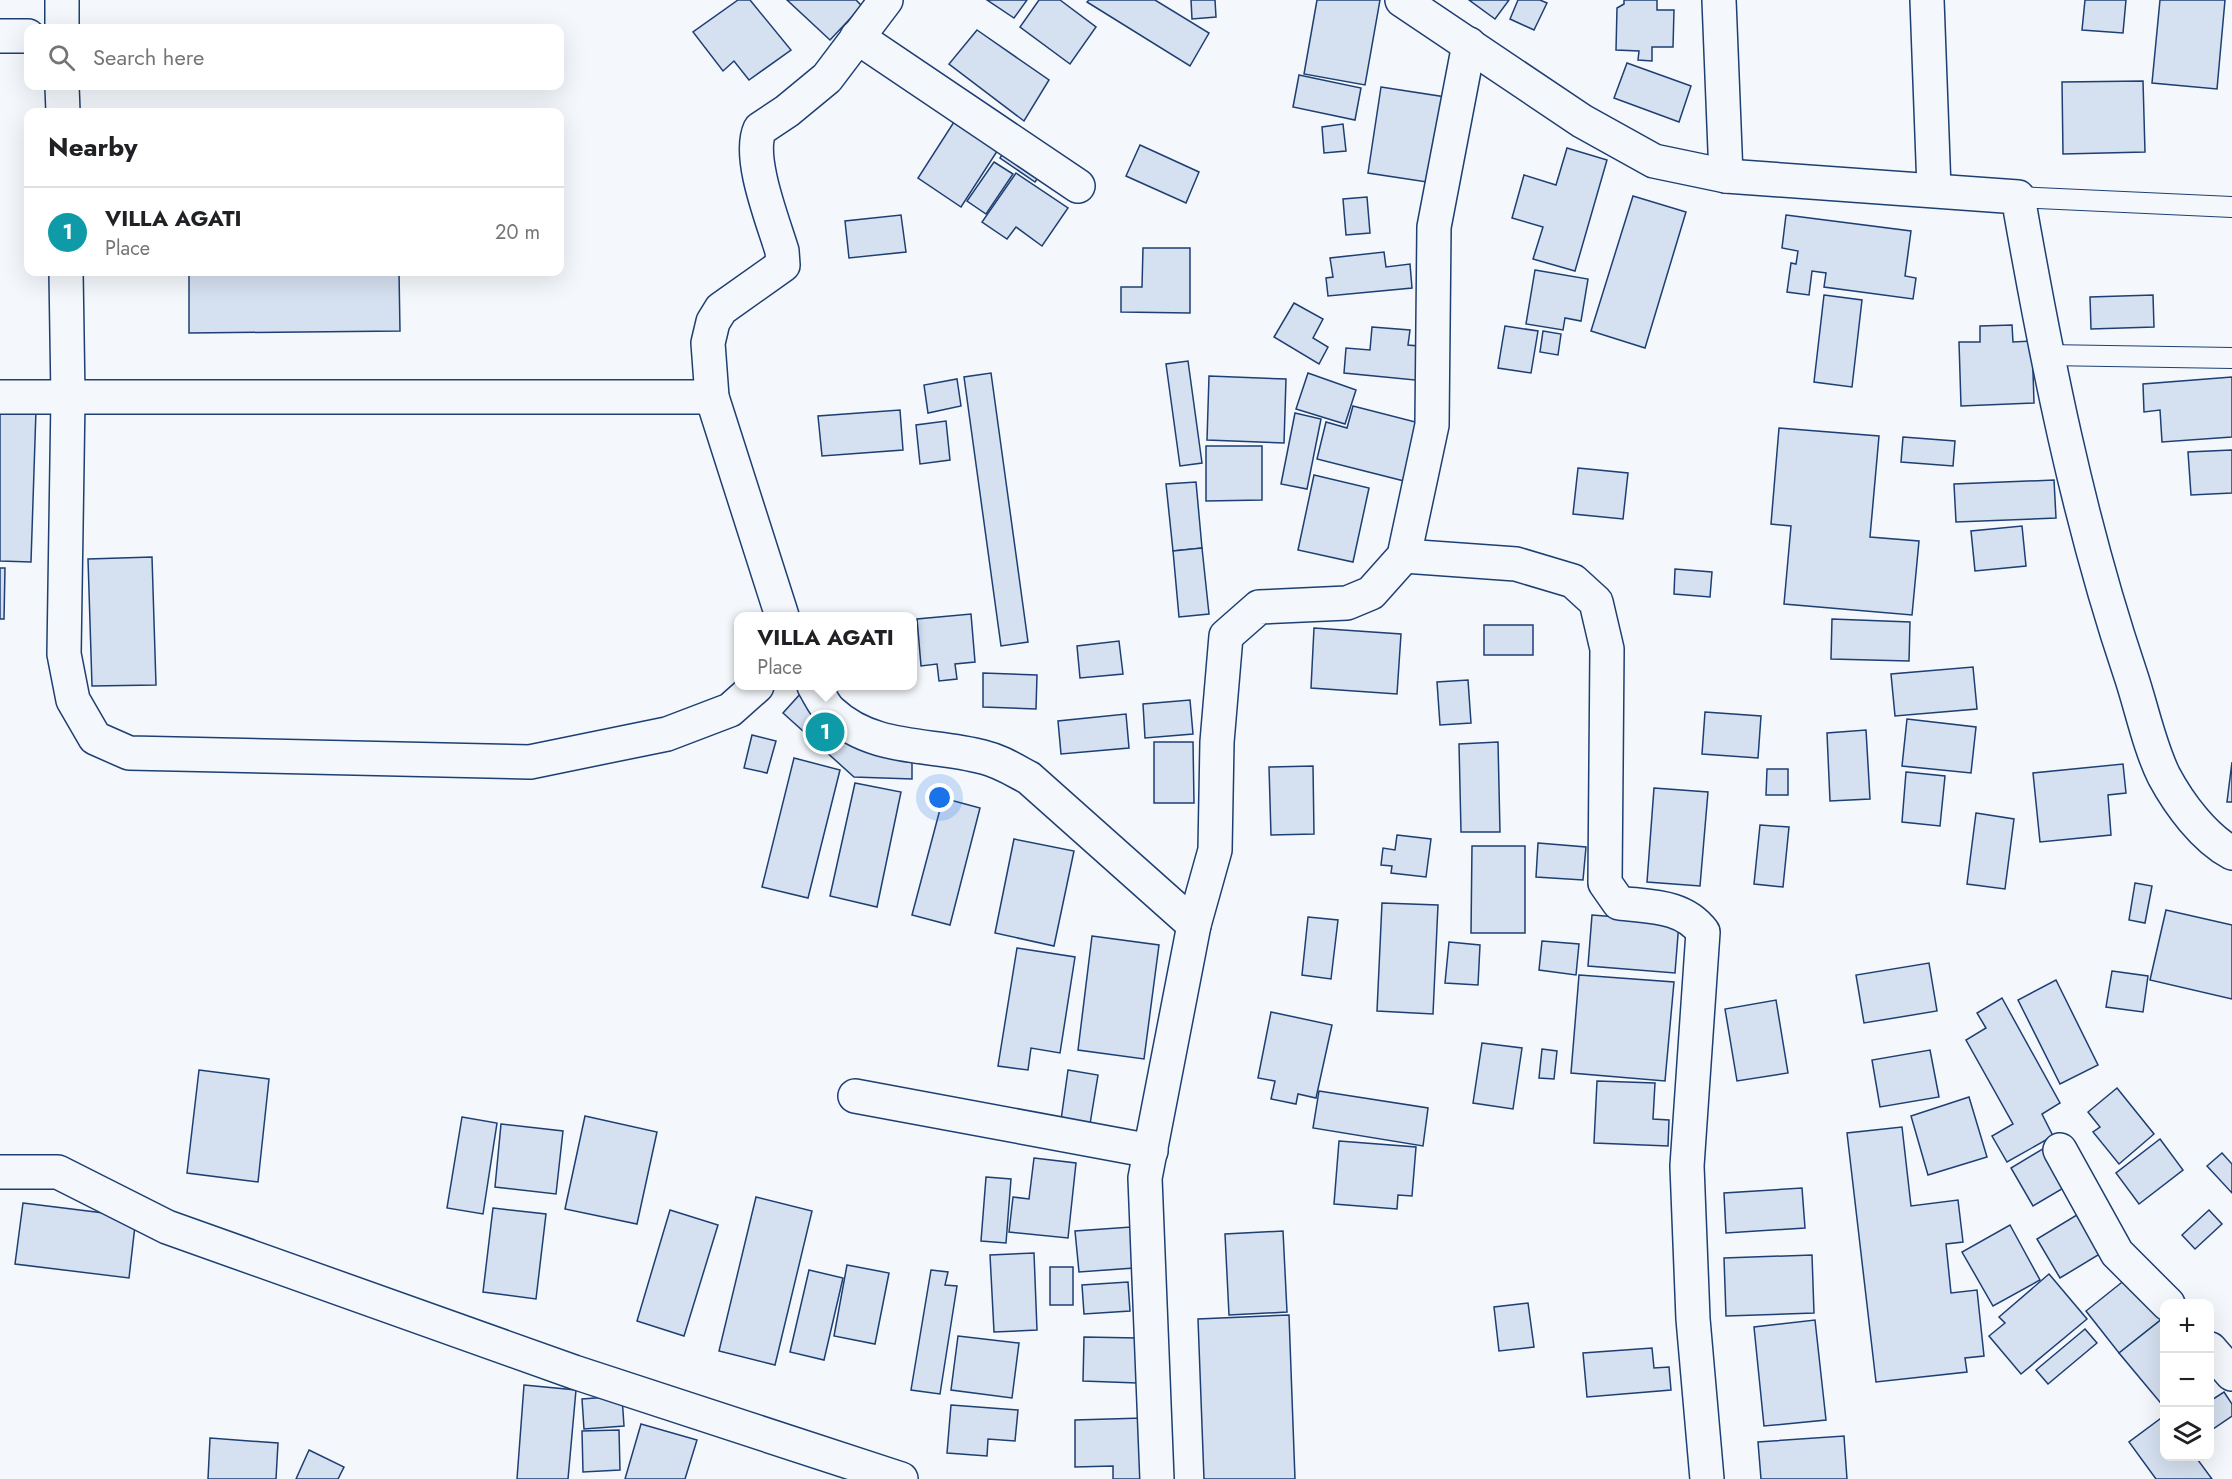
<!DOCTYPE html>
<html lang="en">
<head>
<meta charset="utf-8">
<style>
	body { margin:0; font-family:Jost,sans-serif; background:#f6f6f6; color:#202124 }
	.controls { position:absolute; right:18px; bottom:18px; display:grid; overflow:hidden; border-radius:12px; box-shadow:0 6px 24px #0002 }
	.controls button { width:54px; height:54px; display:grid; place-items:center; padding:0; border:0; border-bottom:2px solid #e0e0e0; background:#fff; color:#202124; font:30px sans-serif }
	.you { position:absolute; left:940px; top:798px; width:21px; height:21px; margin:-15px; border:4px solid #fff; border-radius:50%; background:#1a73e8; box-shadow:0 0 0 9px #1a73e833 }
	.badge { display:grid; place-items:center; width:39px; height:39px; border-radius:50%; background:#c62828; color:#fff; font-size:20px; font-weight:700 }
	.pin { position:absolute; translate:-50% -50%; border:3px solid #fff; box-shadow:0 2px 6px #0006 }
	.popup { position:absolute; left:734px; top:612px; width:183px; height:78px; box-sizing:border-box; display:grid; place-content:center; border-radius:12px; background:#fff; filter:drop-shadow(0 2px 4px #0005); font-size:20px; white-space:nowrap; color:#757577 }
	.popup b { font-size:22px; color:#202124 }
	.popup::after { content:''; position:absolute; left:50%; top:100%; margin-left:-12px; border:12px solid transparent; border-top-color:#fff }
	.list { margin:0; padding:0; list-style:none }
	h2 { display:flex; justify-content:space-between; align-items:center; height:78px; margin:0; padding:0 24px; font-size:26px }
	h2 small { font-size:20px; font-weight:400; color:#757577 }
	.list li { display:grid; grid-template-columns:39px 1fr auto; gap:18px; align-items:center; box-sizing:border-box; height:90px; padding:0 24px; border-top:2px solid #e0e0e0 }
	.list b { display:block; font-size:22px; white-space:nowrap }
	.list p { margin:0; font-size:20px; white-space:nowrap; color:#757577 }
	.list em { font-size:20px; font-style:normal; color:#757577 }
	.icon { flex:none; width:33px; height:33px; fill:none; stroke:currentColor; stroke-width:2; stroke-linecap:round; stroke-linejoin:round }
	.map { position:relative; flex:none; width:2232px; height:1479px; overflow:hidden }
	.search { position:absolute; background:#fff; box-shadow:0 6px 24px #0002; left:24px; top:24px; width:540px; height:66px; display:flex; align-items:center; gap:15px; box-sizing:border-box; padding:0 21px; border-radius:12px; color:#757577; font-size:22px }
	.panel { position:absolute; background:#fff; box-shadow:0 6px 24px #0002; left:24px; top:108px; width:540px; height:168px; border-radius:12px }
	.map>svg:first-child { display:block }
</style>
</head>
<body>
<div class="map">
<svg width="2232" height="1479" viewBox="0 0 2232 1479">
	<rect width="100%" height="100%" fill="#f4f7fb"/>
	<!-- building -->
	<g fill="#d5e0f0" stroke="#1d3f73" stroke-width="1.5">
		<polygon points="738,0 750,0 791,50 749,80 734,61 723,71 693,32"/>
		<polygon points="787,0 856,0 862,6 830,40"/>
		<polygon points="987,0 1027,0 1014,18"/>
		<polygon points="1039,0 1060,0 1096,27 1070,64 1020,27"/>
		<polygon points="1089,0 1155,0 1209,33 1190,66 1087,2"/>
		<polygon points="1191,0 1215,0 1216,17 1192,19"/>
		<polygon points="1317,0 1380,0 1365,85 1304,74"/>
		<polygon points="1469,0 1509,0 1495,19"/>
		<polygon points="1518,0 1540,0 1547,3 1534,30 1510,19"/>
		<polygon points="1624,0 1657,0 1657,10 1674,10 1673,47 1652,47 1652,61 1638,60 1639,51 1616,50 1617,8 1624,4"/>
		<polygon points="2085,0 2126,0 2123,33 2082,30"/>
		<polygon points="2160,0 2225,0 2217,89 2152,83"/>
		<polygon points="977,30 1049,80 1024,121 949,64"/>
		<polygon points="1627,63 1691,86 1679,122 1614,98"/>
		<polygon points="1299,75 1361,88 1355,120 1293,107"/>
		<polygon points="2143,81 2145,152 2063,154 2062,82"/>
		<polygon points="1381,87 1452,98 1440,184 1368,173"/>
		<polygon points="961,111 1005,139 961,207 918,178"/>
		<polygon points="1343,124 1346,151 1324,153 1322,127"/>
		<polygon points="1010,142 1045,167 1035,182 1000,158"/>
		<polygon points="1140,145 1199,172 1186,203 1126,176"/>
		<polygon points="1567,148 1607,160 1575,271 1533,259 1543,227 1512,218 1524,175 1556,185"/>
		<polygon points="994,162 1013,174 986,214 967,201"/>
		<polygon points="1016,173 1068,208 1042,246 1016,227 1007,239 982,222"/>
		<polygon points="1633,196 1686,212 1645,348 1591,331"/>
		<polygon points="1367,197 1370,233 1346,235 1343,199"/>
		<polygon points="901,215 906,252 849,258 845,221"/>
		<polygon points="1786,215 1911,231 1905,276 1916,278 1913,299 1824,287 1826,273 1812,271 1809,295 1787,292 1791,263 1796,264 1798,251 1782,248"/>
		<polygon points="1143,248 1190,248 1190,313 1121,312 1121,287 1142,287"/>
		<polygon points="1384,252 1386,267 1410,264 1412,288 1328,296 1326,278 1333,277 1330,258"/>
		<polygon points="1535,270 1588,279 1581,321 1565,318 1563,330 1526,324"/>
		<polygon points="189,272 399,272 400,331 189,333"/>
		<polygon points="1824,295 1862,300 1852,387 1814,382"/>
		<polygon points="2153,295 2154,327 2091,329 2090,297"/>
		<polygon points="1294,303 1323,319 1313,338 1328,347 1319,364 1274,337"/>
		<polygon points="2012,325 2013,342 2032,341 2034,403 1961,406 1959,342 1980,342 1980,326"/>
		<polygon points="1505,326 1538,331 1531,373 1498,368"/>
		<polygon points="1372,327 1410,330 1408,345 1429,347 1425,381 1344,373 1346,348 1370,350"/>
		<polygon points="1543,331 1561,334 1558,355 1540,352"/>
		<polygon points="1188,361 1202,463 1180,466 1166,364"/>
		<polygon points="991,373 1028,642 1001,646 964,377"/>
		<polygon points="1308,373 1356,390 1345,424 1296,409"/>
		<polygon points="1209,376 1286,379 1284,443 1207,440"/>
		<polygon points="2232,377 2232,437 2162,442 2160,410 2144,412 2143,384"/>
		<polygon points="957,379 961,406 928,413 924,385"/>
		<polygon points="1353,406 1431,426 1416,484 1317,459 1326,422 1347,428"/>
		<polygon points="0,409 36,410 31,562 0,561"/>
		<polygon points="900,410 903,450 822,456 818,416"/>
		<polygon points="1295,413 1321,419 1307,489 1281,484"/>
		<polygon points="946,421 950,460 920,464 916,425"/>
		<polygon points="1779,428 1879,436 1870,537 1919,541 1912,615 1784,604 1791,526 1771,524"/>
		<polygon points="1903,437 1955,441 1953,466 1901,462"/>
		<polygon points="1206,446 1262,446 1262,500 1206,501"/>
		<polygon points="2232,450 2232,493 2191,495 2188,452"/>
		<polygon points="1578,468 1628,473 1623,519 1573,514"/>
		<polygon points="1314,475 1369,488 1353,562 1298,550"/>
		<polygon points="2054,480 2056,518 1956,522 1954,484"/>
		<polygon points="1196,482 1202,548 1173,551 1166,484"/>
		<polygon points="2022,526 2026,566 1975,571 1971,531"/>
		<polygon points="1202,548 1209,614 1179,617 1173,551"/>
		<polygon points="152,557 156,685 92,686 88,559"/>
		<polygon points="0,568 5,568 4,619 0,619"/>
		<polygon points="1675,569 1712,572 1710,597 1674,594"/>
		<polygon points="971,614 975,662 955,664 957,679 939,681 937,664 921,666 917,619"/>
		<polygon points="1832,619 1910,622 1909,661 1831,659"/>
		<rect x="1484" y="625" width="49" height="30"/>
		<polygon points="1314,628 1401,634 1397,694 1311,688"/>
		<polygon points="1119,641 1123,674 1080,678 1077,646"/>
		<polygon points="1973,667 1977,709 1895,716 1891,674"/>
		<polygon points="983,673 1037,675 1036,709 983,707"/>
		<polygon points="1468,680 1471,723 1440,725 1437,682"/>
		<polygon points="802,692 912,754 912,779 854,777 783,713"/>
		<polygon points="1190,700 1193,734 1145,738 1143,704"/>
		<polygon points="1705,712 1761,716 1758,758 1702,754"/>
		<polygon points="1126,714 1129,748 1061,754 1058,721"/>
		<polygon points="1907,719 1976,727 1971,773 1902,766"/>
		<polygon points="1866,730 1870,799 1830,801 1827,733"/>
		<polygon points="752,735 776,741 767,773 744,768"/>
		<polygon points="1154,742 1193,742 1194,803 1154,803"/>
		<polygon points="1498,742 1500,832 1461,832 1459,744"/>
		<polygon points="794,758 840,770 808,898 762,887"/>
		<polygon points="2232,762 2232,802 2227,802"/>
		<polygon points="2123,764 2126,793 2108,795 2111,835 2040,842 2033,773"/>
		<polygon points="1313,766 1314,834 1271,835 1269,767"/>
		<polygon points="1767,769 1788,769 1788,795 1766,795"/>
		<polygon points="1906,772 1945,776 1940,826 1902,822"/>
		<polygon points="855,783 901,792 877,907 830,896"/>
		<polygon points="1654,788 1708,792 1700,886 1647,882"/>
		<polygon points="943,798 980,808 950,925 912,915"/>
		<polygon points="1976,813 2014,819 2005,889 1967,884"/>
		<polygon points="1760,825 1789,827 1783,887 1754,884"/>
		<polygon points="1397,835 1431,839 1426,877 1391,873 1392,866 1381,865 1383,848 1395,850"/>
		<polygon points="1014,839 1074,851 1054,946 995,933"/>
		<polygon points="1538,843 1586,847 1583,880 1536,877"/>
		<polygon points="1472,846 1525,846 1525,933 1471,933"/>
		<polygon points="2135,883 2152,886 2145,923 2129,920"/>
		<polygon points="1382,903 1438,905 1433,1014 1377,1011"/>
		<polygon points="2166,910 2232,925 2232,999 2150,980"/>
		<polygon points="1592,915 1679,922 1675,973 1588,966"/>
		<polygon points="1308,917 1338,920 1331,979 1302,975"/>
		<polygon points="1092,936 1159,945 1144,1059 1078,1050"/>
		<polygon points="1542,941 1579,944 1576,975 1539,970"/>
		<polygon points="1449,942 1480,945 1478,985 1445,983"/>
		<polygon points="1017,948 1075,957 1060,1053 1031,1048 1028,1070 998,1066"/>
		<polygon points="1929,963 1937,1011 1864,1023 1856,975"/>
		<polygon points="2112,971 2148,976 2143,1012 2106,1007"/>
		<polygon points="1579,975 1674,982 1665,1081 1571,1073"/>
		<polygon points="2056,980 2098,1065 2060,1084 2018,1000"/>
		<polygon points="2002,998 2060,1103 2042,1114 2053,1136 2007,1162 1992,1136 2013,1124 1966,1040 1986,1028 1977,1013"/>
		<polygon points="1776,1000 1788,1073 1737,1081 1725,1009"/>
		<polygon points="1271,1012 1332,1025 1316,1098 1298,1094 1296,1104 1271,1099 1275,1081 1258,1078"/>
		<polygon points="1482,1043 1522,1048 1513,1109 1473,1103"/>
		<polygon points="1542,1049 1557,1051 1554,1079 1539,1078"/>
		<polygon points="1930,1050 1939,1097 1880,1107 1872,1060"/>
		<polygon points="199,1070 269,1079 258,1182 187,1173"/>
		<polygon points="1068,1070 1098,1075 1090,1124 1061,1120"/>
		<polygon points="1597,1081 1655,1083 1653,1119 1669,1120 1668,1146 1594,1143"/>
		<polygon points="2117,1088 2154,1134 2119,1164 2093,1132 2100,1127 2088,1112"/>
		<polygon points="1319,1091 1428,1108 1423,1146 1313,1128"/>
		<polygon points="1969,1097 1987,1157 1928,1175 1911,1116"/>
		<polygon points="585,1116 657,1132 637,1224 565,1209"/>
		<polygon points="462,1117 497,1123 483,1214 447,1208"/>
		<polygon points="501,1124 563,1131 556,1194 495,1187"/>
		<polygon points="1902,1127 1911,1206 1958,1200 1963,1242 1946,1244 1951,1293 1977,1290 1984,1356 1965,1358 1967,1372 1876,1382 1847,1133"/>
		<polygon points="2160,1139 2183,1170 2139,1204 2116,1173"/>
		<polygon points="1339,1141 1416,1147 1412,1196 1398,1195 1397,1209 1334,1204"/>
		<polygon points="2051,1144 2072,1183 2033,1206 2011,1168"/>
		<polygon points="2222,1153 2232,1164 2232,1193 2207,1166"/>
		<polygon points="1034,1158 1076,1163 1068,1238 1009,1232 1013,1197 1029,1199"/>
		<polygon points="986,1177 1011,1179 1006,1243 981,1241"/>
		<polygon points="1802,1188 1805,1228 1726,1233 1724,1193"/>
		<polygon points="756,1197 812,1211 775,1365 719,1351"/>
		<polygon points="23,1203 136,1217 129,1278 15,1264"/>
		<polygon points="493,1208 546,1214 536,1299 483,1292"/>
		<polygon points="670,1210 718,1225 684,1336 637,1321"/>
		<polygon points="2085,1210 2108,1249 2060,1278 2037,1239"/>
		<polygon points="2209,1210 2222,1224 2195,1249 2182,1235"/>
		<polygon points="2010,1225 2040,1280 1993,1306 1962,1252"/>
		<polygon points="1131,1227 1134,1268 1079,1272 1075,1231"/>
		<polygon points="1283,1231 1287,1312 1229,1315 1225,1234"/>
		<polygon points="1034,1253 1037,1330 994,1332 990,1255"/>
		<polygon points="1812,1255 1814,1313 1726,1316 1724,1258"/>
		<polygon points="847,1265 889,1273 875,1344 834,1336"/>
		<rect x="1050" y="1267" width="23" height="38"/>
		<polygon points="809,1270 843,1278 824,1360 790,1352"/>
		<polygon points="931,1270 948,1272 945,1285 957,1286 940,1394 911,1390"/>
		<polygon points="2049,1274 2087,1319 2021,1374 1989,1336 2005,1323 1999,1317"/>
		<polygon points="2131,1275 2162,1319 2119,1353 2086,1311"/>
		<polygon points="1128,1282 1130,1311 1084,1314 1082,1285"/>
		<polygon points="1528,1303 1534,1347 1499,1351 1494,1307"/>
		<polygon points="1289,1315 1295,1479 1204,1479 1198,1319"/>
		<polygon points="2162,1319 2164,1323 2164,1407 2119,1353"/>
		<polygon points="1815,1320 1826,1420 1764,1426 1754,1327"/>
		<polygon points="2085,1329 2097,1343 2048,1384 2036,1370"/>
		<polygon points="958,1336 1019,1343 1012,1398 951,1390"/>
		<polygon points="1084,1337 1138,1338 1137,1383 1083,1381"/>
		<polygon points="1652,1348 1654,1368 1669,1367 1671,1390 1587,1397 1583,1353"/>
		<polygon points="524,1385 576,1390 568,1479 517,1479"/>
		<polygon points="2224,1392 2232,1404 2232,1416 2210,1431 2210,1401"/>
		<polygon points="622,1396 624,1426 584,1429 582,1399"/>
		<polygon points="951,1405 1018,1410 1015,1441 988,1439 987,1456 947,1453"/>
		<polygon points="2164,1416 2164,1456 2195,1456 2212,1479 2156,1479 2129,1442"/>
		<polygon points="1143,1418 1144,1479 1113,1479 1113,1466 1075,1467 1075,1420"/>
		<polygon points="641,1424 697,1440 685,1479 625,1479"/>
		<polygon points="619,1430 620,1470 583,1472 582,1431"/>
		<polygon points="1844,1436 1847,1479 1761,1479 1758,1442"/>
		<polygon points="210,1438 278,1443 276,1479 208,1479"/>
		<polygon points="309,1450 344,1467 338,1479 296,1479"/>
	</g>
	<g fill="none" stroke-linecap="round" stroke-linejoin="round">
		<defs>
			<g id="lane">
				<polyline points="2018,197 2232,207"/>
				<polyline points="2046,355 2232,358"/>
			</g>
			<g id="street">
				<path d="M1402 0 1582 121 1654 161 1726 176 2018 197C2046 357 2078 519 2130 673 2141 705 2149 746 2164 776 2179 804 2204 838 2232 853"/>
				<polyline points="1719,0 1726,176"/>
				<polyline points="1927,0 1934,189"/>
				<polyline points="62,28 62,0"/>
				<polyline points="0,36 28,36"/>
				<polyline points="857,37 1078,186"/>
				<polyline points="62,86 63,112"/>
				<polyline points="66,272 68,398 64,654 73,700 95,738 129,753 530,762 667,734 730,710 757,686"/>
				<polyline points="0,397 712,397"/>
				<path d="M1404 556 1516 564 1573 581 1596 602 1607 649 1605 883 1619 903C1650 907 1683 905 1703 932L1687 1166 1693 1319 1707 1479"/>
				<path d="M782 616 712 397 708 343 713 322 721 309 783 265 782 251C773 221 747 157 760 129L787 111 827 78 886 0"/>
				<path d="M814 686C819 694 824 706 831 712 874 752 931 743 983 757 1000 761 1014 770 1029 778L1194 925"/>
				<polyline points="855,1096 1151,1151"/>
				<polyline points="2060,1150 2117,1253 2168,1304"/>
				<polyline points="0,1172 58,1172 167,1227 574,1372 901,1479"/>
				<polyline points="2210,1349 2232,1374"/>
				<polyline points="1157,1479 1145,1178 1194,925 1215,850 1217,742 1226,636 1259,607 1347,603 1371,593 1404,556 1432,425 1434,227 1469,44"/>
			</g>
		</defs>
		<!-- lane casing -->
		<use href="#lane" stroke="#1d3f73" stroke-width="22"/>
		<!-- street casing -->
		<use href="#street" stroke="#1d3f73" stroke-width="36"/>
		<!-- lane -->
		<use href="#lane" stroke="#f4f7fb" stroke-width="20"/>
		<!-- street -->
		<use href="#street" stroke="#f4f7fb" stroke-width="33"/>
	</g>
</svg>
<div class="controls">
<button>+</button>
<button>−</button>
<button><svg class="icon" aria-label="layers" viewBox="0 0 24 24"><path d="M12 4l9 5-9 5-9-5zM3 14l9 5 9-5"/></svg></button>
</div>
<div class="you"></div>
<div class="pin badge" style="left:825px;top:732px;background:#0f9aa8">1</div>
<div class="popup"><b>VILLA AGATI</b>Place</div>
<div class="search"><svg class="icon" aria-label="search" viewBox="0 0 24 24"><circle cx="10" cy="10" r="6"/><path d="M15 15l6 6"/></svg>Search here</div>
<section class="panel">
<h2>Nearby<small></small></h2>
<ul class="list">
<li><span class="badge" style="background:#0f9aa8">1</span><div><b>VILLA AGATI</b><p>Place</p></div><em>20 m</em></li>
</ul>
</section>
</div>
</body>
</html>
